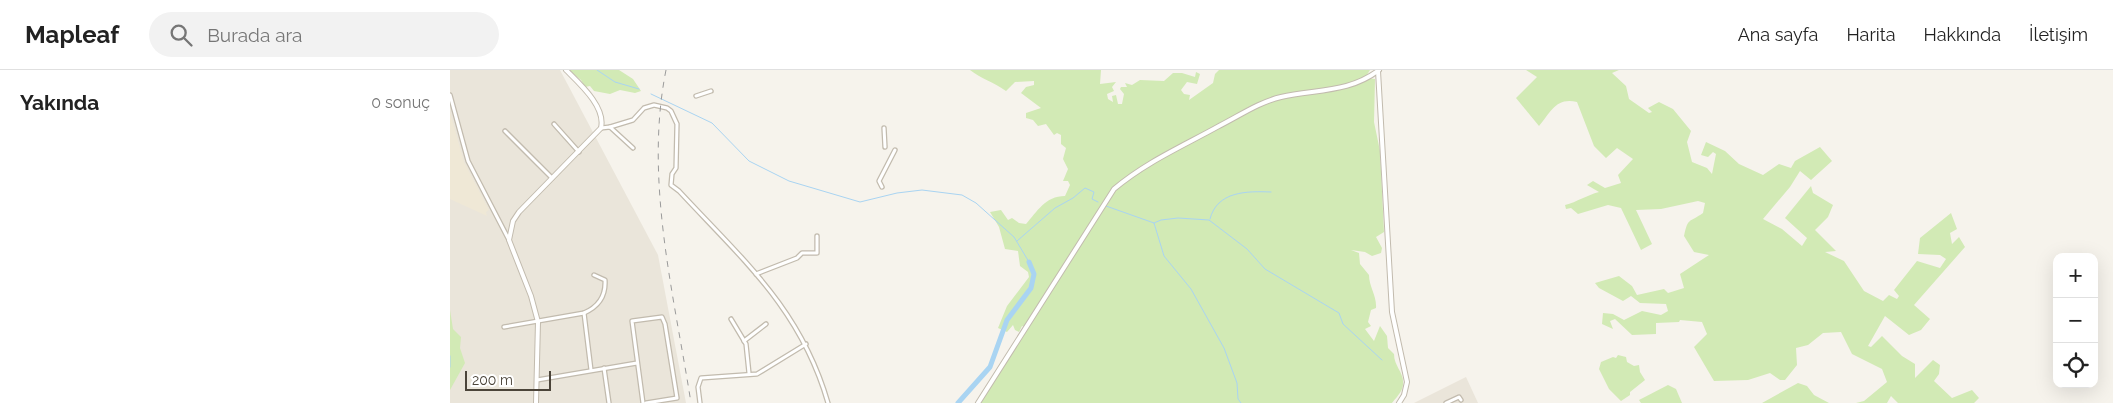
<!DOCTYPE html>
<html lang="tr">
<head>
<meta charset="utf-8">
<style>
	body { margin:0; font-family:Raleway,sans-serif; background:#f2f2f2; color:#222 }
	.controls { position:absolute; right:15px; bottom:15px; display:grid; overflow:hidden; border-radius:10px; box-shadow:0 5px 20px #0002 }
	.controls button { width:45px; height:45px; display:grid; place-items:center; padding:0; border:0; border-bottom:1px solid #e0e0e0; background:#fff; color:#222; font:25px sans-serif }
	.scale { position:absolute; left:15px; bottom:12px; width:86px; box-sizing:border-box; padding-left:5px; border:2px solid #4b4439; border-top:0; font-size:14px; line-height:18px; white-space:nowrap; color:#4b4439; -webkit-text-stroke:4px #fff; paint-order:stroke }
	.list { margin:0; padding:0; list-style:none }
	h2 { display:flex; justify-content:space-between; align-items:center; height:65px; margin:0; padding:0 20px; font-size:21px }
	h2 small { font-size:16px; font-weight:400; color:#767676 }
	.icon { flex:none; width:28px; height:28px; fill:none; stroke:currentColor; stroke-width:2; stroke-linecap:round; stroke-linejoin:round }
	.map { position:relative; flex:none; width:1663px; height:333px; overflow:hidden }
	header { display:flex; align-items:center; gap:30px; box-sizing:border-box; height:70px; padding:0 25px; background:#fff; border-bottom:1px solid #e0e0e0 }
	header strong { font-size:24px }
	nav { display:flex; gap:28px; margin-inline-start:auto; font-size:18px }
	.search { width:350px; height:45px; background:#f2f2f2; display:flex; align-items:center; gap:12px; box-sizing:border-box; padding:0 18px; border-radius:28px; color:#767676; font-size:19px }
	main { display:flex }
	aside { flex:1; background:#fff }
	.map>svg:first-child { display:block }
</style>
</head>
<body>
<header>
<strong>Mapleaf</strong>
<div class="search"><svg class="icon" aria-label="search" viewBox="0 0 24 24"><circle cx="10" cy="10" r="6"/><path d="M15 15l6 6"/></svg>Burada ara</div>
<nav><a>Ana sayfa</a><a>Harita</a><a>Hakkında</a><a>İletişim</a></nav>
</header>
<main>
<aside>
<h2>Yakında<small>0 sonuç</small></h2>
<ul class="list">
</ul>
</aside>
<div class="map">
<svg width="1663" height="333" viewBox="0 0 1663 333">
	<rect width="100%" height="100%" fill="#f6f3ec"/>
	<!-- residential -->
	<g fill="#eae5da">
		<polygon points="0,0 110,0 208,185 236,333 0,333"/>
		<polygon points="1016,307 1028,333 964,333"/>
	</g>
	<!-- education -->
	<polygon fill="#efe8d6" points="0,42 14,92 39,140 36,142 37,146 0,129"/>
	<!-- green -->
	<g fill="#d2eab5">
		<polygon points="119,0 169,0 183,9 191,21 185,23 170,20 160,24 144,21 140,16 135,17 131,10"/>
		<path d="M520 0H651L650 14 666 12 662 17 664 21 657 24 658 29 663 32 662 26 666 25 668 34H672L674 24 670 19 671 17H677L675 13 682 15 690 10 714 11 723 3H732L745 7 746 2 750 4 747 14 737 12 731 20 734 24 740 25 739 30 763 13 765 4 769 0H920L915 8 925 9 924 52 930 81 934 162 926 167 932 178 931 183 922 186 915 182 901 180 909 183 910 194 919 205C919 217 927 226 926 238L921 240 918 252 921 256 915 259 924 271 930 256 937 266 938 278 944 284C944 298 957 304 952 319 950 324 945 329 942 333H530L576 258 572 256 569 262 565 260 563 255 557 262 548 258 557 236 579 207 578 202 570 196 568 181 555 179 549 157 540 142 551 140 558 150 562 148 569 153 576 154C587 142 595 126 615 126L620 115 618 111H613L618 99 613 89 616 78 611 74V65L607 63 604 65 596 54 588 56 583 50 576 48V43L591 38 571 23 576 17 584 15V11L565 12 556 21C544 12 531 9 520 0Z"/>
		<path d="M1076 0H1169L1162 3 1176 16 1179 29 1199 43 1202 42 1198 38 1209 32 1223 39 1241 61 1237 72 1242 92 1257 98 1262 104 1266 84 1263 82 1258 87 1251 85 1256 72 1275 81 1289 94 1313 105 1329 94 1341 98 1345 91 1370 77 1382 91 1361 110 1350 101 1340 117 1313 149 1332 159 1352 176 1357 168 1335 148 1361 116 1363 123 1383 135 1378 147 1365 160 1386 181 1375 182 1394 191 1414 221 1433 231 1439 225 1447 229 1449 226 1444 220 1467 191 1490 198 1496 189 1490 185 1468 184 1470 168 1501 143 1507 159 1500 163 1502 174 1509 167 1515 177 1464 235 1480 249 1471 260 1459 265 1435 246 1418 276 1421 277 1432 266 1452 286 1465 294V308L1483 290 1490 295 1489 304 1484 311 1502 328 1522 320 1529 328 1524 333H1448L1441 326 1437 333H1406L1414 331 1437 312 1432 299 1402 284 1391 262 1373 263 1358 275 1346 278 1347 295 1335 310H1330L1320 303 1298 310 1264 311 1244 277 1257 264 1252 252 1230 250 1229 252 1206 253V264L1182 265 1165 249 1160 251 1163 259 1152 254 1153 243 1163 244 1174 250 1192 241 1211 245 1218 241 1216 234 1190 233 1181 226 1173 231 1149 218 1145 213 1169 206 1182 216 1187 225 1214 219 1218 223 1234 218 1230 204 1259 185 1244 182 1234 166C1238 147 1239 153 1253 143L1255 133 1248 131 1211 139 1186 140 1202 174 1191 180 1171 138 1158 135 1128 144 1121 138 1116 139 1115 135C1127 132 1137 125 1149 122L1137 115 1143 111 1155 118 1171 113 1168 105 1183 89 1167 78 1156 88 1144 76 1127 32C1106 27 1101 42 1089 56L1066 28 1087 7Z"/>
		<polygon points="0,240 3,259 11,267 10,278 15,293 0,320"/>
		<polygon points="1168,285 1176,287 1177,292 1184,296 1189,295 1190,302 1195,310 1180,322 1180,325 1171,331 1159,319 1149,299 1151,292 1163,287 1166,288"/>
		<polygon points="1348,313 1357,316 1364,325 1379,333 1312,333"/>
		<polygon points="1218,315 1226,319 1232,333 1191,333 1189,330"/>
	</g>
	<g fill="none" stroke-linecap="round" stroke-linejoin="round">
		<!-- stream -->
		<g stroke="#a9d4f2" stroke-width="1">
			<polyline points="147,0 165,12 189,19"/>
			<polyline points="201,24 262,53 299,91 339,111 410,132 447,123 472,120 512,125 526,133 564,167 579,192"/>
			<polyline points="656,136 704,153 714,186 741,219 774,278 787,313 788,329 791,333"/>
			<path d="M760 149C767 121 797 121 821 122"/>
			<polyline points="704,153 711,150 728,148 759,150 797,179 815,199 889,243 893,254 932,290"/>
			<polyline points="567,171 605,138 623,128 635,118 644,122 642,129 648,132"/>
			<polyline points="0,286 0,297"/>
		</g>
		<!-- river -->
		<polyline stroke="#a9d4f2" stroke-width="5" points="508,333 540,297 557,250 581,218 584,204 579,192"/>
		<defs>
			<g id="minor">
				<polyline points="0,25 18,91 59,170"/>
				<polyline points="246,26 261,21"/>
				<polyline points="104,54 129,82"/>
				<path d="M160 57 183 50 194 38 204 35 217 38 221 41 227 54 226 98 222 104 221 115 229 121C293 190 351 239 378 333"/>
				<polyline points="151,58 160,57 183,78"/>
				<polyline points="434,58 435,77"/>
				<polyline points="55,61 102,108"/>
				<polyline points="432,117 429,111 445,80"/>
				<polyline points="306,204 347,188 352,183 367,183 367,166"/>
				<polyline points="134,243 141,300"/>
				<polyline points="281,249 296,274 299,303"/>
				<path d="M54 257 134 243C148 237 156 226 155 210L144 205"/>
				<polyline points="294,271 316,254"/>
				<polyline points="154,298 159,333"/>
				<polyline points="87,310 187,293"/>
				<polyline points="193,333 182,251 212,247 215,254 227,328 196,333"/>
				<polyline points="250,333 248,317 251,308 307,304 356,274"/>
				<polyline points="996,333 1009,327 1011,330"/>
			</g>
			<g id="tertiary">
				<polyline points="928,1 942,242 957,312 954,325 949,333"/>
				<path d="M86 333 88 252 81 226 59 170 63 151 69 142 151 58C156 37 130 14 116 0"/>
				<path d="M528 333 664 119C696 92 733 76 769 56 789 46 809 32 831 27 866 19 899 23 929 0"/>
			</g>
		</defs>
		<!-- minor casing -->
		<use href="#minor" stroke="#c2bbae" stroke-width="5.5"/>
		<!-- tertiary casing -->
		<use href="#tertiary" stroke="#c2bbae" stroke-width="6"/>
		<!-- minor -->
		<use href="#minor" stroke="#fff" stroke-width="3"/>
		<!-- tertiary -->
		<use href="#tertiary" stroke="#fff" stroke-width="4"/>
		<!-- rail -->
		<path stroke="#9a9a9a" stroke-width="1" stroke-dasharray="6 6" stroke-linecap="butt" d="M216 0C194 110 224 224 241 333"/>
	</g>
</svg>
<div class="controls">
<button>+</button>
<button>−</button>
<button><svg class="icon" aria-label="locate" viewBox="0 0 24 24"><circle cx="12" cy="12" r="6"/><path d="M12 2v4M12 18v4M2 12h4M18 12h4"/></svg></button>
</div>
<div class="scale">200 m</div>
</div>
</main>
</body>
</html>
